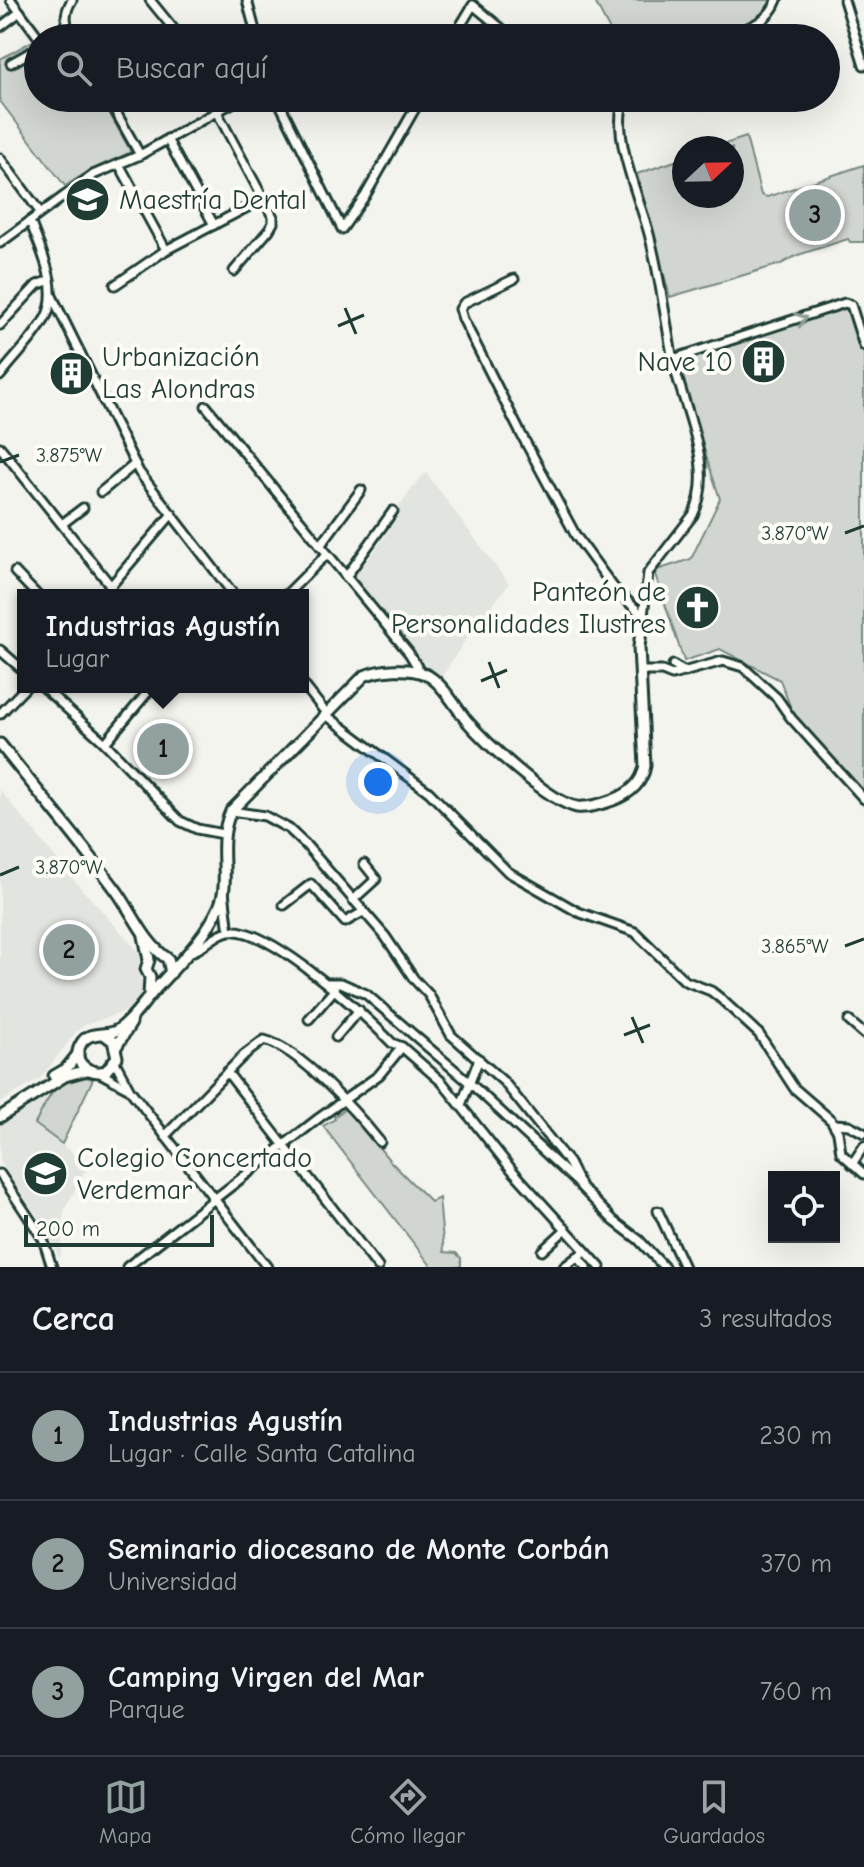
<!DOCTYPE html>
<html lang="es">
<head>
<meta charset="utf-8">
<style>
	body { margin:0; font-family:"Comic Neue",sans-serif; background:#242831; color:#f1f3f6 }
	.controls { position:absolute; right:24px; bottom:24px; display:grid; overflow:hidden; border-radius:0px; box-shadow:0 8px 32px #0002 }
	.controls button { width:72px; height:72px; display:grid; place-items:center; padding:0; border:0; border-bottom:2px solid #363941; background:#171b24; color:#f1f3f6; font:40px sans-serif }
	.compass { position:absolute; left:672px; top:136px; width:72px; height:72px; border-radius:50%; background:#171b24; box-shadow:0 8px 32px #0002; rotate:68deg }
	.scale { position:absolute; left:24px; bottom:20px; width:190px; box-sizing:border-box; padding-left:8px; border:4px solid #1f3d34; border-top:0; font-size:22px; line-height:28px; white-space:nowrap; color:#1f3d34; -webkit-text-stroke:6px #fdfcf7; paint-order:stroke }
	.you { position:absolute; left:378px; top:782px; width:28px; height:28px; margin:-20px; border:6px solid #fff; border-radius:50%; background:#1a73e8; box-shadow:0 0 0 12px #1a73e833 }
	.badge { display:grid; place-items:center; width:52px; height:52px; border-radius:50%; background:#92a19f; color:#111; font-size:26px; font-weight:700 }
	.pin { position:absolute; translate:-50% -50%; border:4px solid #fff; box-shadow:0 2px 8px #0006 }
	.popup { position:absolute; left:17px; top:589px; width:292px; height:104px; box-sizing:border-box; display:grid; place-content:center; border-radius:0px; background:#171b24; filter:drop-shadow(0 2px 6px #0005); font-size:26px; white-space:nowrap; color:#9ea1a6 }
	.popup b { font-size:30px; color:#f1f3f6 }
	.popup::after { content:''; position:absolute; left:50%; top:100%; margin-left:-16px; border:16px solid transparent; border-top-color:#171b24 }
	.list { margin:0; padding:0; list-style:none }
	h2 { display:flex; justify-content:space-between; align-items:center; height:104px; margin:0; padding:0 32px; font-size:34px }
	h2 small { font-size:26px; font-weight:400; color:#9ea1a6 }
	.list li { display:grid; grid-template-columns:52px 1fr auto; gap:24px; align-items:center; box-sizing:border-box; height:128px; padding:0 32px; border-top:2px solid #363941 }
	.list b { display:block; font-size:30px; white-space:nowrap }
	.list p { margin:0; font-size:26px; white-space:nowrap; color:#9ea1a6 }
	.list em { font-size:26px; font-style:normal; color:#9ea1a6 }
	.icon { flex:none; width:44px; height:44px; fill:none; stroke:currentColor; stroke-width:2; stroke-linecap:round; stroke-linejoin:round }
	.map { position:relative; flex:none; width:864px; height:1267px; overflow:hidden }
	.search { position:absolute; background:#171b24; box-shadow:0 8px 32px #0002; left:24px; right:24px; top:24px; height:88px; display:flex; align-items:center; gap:20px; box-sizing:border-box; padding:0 28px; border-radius:44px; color:#9ea1a6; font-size:30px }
	.sheet { height:488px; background:#171b24 }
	nav { display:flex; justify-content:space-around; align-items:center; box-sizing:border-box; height:112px; border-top:2px solid #363941; background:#171b24; font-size:22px; color:#9ea1a6 }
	nav a { display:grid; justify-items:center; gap:4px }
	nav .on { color:#92a19f }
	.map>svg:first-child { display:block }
</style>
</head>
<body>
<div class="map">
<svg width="864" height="1267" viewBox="0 0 864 1267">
	<rect width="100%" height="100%" fill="#f4f4ef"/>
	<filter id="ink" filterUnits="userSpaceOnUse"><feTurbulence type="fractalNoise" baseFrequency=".0125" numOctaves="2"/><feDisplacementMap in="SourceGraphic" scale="16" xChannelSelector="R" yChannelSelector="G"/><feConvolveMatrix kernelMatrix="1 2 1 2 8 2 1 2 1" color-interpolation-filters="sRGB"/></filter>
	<g filter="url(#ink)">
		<!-- built -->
		<g fill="#e2e5df">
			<polygon points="426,473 509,584 465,641 439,681 350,575 368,560 386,535 396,510 421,477"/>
			<polygon points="0,790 80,887 141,954 138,967 144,990 129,1010 85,1025 76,1032 41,1078 0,1103"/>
			<polygon points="49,1097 35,1124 88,1165 64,1211 61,1256 58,1258 54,1245 39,1219 0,1162 0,1125 42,1098"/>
		</g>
		<!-- green -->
		<g fill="#d1d6d1" stroke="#788a82" stroke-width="2">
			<path d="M594 0H771C750 49 659 38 614 38Z"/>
			<polygon points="38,38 38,98 101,98 130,150 129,153 89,171 65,186 0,101 0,59"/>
			<polygon points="746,137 761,195 767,197 864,165 864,242 850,242 848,239 798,255 781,264 670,297 637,174 684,158 684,196 732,196 732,148 713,148"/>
			<polygon points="848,305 864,354 864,794 794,716 780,680 720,649 684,661 654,571 691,559 720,499 676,364"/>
			<path d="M85 1077 93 1079 62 1144 35 1124C49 1098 52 1080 85 1077Z"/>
			<polygon points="345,1109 349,1110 390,1161 431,1202 439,1198 444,1252 456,1253 461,1258 461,1267 432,1267 323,1126 335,1119 334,1117"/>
		</g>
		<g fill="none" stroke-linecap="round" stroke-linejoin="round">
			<defs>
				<g id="minor">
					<polyline points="11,0 37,35"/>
					<path d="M72 0C63 14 65 24 73 38"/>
					<polyline points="150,0 181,38"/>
					<polyline points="247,0 257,38"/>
					<polyline points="844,0 864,65"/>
					<polyline points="0,27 20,12"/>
					<polyline points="57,38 69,31"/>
					<polyline points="453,38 473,5 513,38"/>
					<path d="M723 38C745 29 768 24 777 0"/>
					<polyline points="11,63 38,48"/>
					<polyline points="108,98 140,155"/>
					<polyline points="277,98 342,229 365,196 421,98"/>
					<path d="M625 98C609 132 640 199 649 234 660 276 665 318 673 360 683 409 717 467 693 515L648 573 643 616"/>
					<polyline points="217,112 273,217 273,223 269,230 234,271"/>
					<polyline points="167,139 214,225"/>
					<polyline points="0,158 40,212"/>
					<polyline points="119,164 166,250"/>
					<polyline points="0,243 93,175 140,155 241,98"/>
					<polyline points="514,279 464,303 460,309 463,319 520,432 576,536 614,588 643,616"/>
					<polyline points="115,285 166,250 263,199"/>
					<polyline points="52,296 139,472 234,595"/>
					<polyline points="0,325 37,285 50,280"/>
					<polyline points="673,359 845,303 851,305 864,346"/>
					<path d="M0 376C14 357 35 338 46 317 61 288 40 249 30 221"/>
					<polyline points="206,406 409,653 421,673"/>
					<polyline points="0,447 111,586"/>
					<polyline points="101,492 135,464"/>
					<polyline points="62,524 83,508"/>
					<polyline points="320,546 361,490"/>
					<polyline points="15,572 37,595"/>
					<polyline points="346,577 393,511"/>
					<polyline points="103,595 172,514"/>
					<polyline points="286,595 327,554"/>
					<polyline points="0,650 23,670"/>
					<polyline points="673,665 685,672"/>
					<polyline points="641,671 662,671 672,675 723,661 743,667 777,698 791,718 864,799"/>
					<polyline points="303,684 330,718 429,792 508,872 578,912 635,932 685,981 711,991 720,998 759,1034 794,1088 831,1120 838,1132 841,1153 864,1174"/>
					<polyline points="43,687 105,743 180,821 197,829 223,834"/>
					<polyline points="0,714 26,687"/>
					<polyline points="105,743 152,687"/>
					<polyline points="231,811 265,816 289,829 306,845 385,936 414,979 429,995 451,1035 504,1082 569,1163 581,1187 614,1221 639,1240 664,1267"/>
					<polyline points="224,891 228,925"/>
					<polyline points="353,900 376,879 364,864"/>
					<polyline points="284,905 311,884 345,922 363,912"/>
					<path d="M191 952C205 948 215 933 229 931 267 925 365 1015 392 1043L402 1047 442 1082 512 1170 600 1267"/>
					<polyline points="328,983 341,983 366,994 471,1084 580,1185"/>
					<polyline points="309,1019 335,989"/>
					<polyline points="849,1021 864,1034"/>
					<polyline points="336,1037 359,1010"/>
					<polyline points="115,1062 130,1090 267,1267"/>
					<polyline points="227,1072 378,1267"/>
					<polyline points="100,1073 126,1087"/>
					<polyline points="461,1105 479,1059"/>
					<polyline points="835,1124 849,1125 864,1133"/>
					<path d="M165 1136 244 1055 264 1040C300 1049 356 1112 380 1142"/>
					<polyline points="852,1164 864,1146"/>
					<polyline points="0,1174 43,1239 52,1267"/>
					<polyline points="658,1211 684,1267"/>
					<polyline points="542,1251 566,1229"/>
					<polyline points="577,1257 587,1267"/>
					<polyline points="127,1267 319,1118 379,1075 402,1047"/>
					<polyline points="564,1267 585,1251"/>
				</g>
				<g id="major">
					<path d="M0 744C39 793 79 840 116 890 133 913 144 943 168 959L171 973"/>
					<polyline points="144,936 149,960 146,969 150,977 149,995"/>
					<path d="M105 1035 113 1041 117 1057 106 1071C90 1076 70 1062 81 1044 89 1029 107 1038 119 1029 133 1019 141 1006 152 993 176 965 203 942 219 907 232 879 215 846 231 811L364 676C380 669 410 667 425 674 441 681 455 706 466 720 485 742 549 802 577 807 588 808 602 804 613 800 629 794 642 783 645 766L639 647 643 616"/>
					<polyline points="116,1047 131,1023"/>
					<polyline points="54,1076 66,1069 78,1054"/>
					<polyline points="0,1117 65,1076 87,1070"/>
				</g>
			</defs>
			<!-- minor casing -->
			<use href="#minor" stroke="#1f3d34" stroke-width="13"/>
			<!-- major casing -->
			<use href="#major" stroke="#1f3d34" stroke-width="15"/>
			<!-- minor -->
			<use href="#minor" stroke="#fdfcf7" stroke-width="7"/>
			<!-- major -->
			<use href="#major" stroke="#fdfcf7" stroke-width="9"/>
		</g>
		<!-- one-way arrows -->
		<defs><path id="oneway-chevron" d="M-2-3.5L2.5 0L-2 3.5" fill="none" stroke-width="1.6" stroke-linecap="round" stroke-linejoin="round" transform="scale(2)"/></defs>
		<use stroke="#8e9c96" href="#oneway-chevron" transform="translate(801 319) rotate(-19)"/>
	</g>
	<!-- ticks -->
	<path fill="none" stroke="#1f3d34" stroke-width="3" d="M345 308 356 334M338 326 364 315M0 462 19 455M845 533 864 526M489 662 499 688M481 681 507 670M0 875 19 867M845 946 864 939M632 1017 643 1043M624 1035 650 1025"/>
	<!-- icons -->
	<defs>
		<symbol id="school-disc" viewBox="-11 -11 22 22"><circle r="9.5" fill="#1f3d34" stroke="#fdfcf7"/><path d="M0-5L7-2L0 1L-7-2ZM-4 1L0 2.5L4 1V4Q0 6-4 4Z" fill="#fff"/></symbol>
		<symbol id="building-disc" viewBox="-11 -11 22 22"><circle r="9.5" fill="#1f3d34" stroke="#fdfcf7"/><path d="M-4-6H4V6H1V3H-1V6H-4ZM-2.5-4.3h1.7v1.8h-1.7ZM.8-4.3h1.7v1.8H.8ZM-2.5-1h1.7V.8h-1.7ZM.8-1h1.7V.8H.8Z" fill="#fff"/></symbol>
		<symbol id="church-disc" viewBox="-11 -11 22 22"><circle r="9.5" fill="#1f3d34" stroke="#fdfcf7"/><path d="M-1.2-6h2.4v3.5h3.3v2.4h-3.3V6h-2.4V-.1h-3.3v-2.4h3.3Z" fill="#fff"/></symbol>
	</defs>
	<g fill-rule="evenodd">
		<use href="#school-disc" x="62" y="174" width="51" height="51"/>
		<use href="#building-disc" x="738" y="336" width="51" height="51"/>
		<use href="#building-disc" x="46" y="348" width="51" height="51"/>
		<use href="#church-disc" x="672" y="582" width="51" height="51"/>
		<use href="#school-disc" x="20" y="1148" width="51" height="51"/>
	</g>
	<g text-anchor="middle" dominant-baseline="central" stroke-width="8" stroke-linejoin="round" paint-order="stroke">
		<!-- poi labels -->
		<g font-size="28" fill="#1f3d34" stroke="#fdfcf7" text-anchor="start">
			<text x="119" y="200">Maestría Dental</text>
			<text x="102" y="357">Urbanización<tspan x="102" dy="32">Las Alondras</tspan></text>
			<text x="733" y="362" text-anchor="end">Nave 10</text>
			<text x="666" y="592" text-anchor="end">Panteón de<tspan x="666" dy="32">Personalidades Ilustres</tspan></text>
			<text x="77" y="1158">Colegio Concertado<tspan x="77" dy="32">Verdemar</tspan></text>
		</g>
	</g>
	<g font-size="20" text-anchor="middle" fill="#1f3d34" stroke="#fdfcf7" stroke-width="8" stroke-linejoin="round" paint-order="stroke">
		<text x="69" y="462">3.875°W</text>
		<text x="795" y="540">3.870°W</text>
		<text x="69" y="874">3.870°W</text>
		<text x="795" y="953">3.865°W</text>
	</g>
</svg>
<div class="controls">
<button><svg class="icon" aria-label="locate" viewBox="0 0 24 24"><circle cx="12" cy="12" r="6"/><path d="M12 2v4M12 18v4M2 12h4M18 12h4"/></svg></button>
</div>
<svg class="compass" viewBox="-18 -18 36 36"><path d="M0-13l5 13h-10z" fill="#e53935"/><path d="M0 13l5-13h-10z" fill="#9ea1a6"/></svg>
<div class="scale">200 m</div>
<div class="you"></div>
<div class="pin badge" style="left:163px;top:749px">1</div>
<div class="popup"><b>Industrias Agustín</b>Lugar</div>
<div class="pin badge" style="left:69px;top:950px">2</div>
<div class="pin badge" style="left:815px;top:215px">3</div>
<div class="search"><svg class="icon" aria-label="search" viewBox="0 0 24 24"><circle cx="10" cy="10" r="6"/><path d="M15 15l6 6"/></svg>Buscar aquí</div>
</div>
<section class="sheet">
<h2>Cerca<small>3 resultados</small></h2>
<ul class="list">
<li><span class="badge">1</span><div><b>Industrias Agustín</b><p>Lugar · Calle Santa Catalina</p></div><em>230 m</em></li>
<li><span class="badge">2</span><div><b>Seminario diocesano de Monte Corbán</b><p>Universidad</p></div><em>370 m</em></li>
<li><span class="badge">3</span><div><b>Camping Virgen del Mar</b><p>Parque</p></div><em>760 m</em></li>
</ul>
</section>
<nav>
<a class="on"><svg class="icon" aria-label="map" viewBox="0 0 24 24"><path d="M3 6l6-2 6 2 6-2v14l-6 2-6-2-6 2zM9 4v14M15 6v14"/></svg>Mapa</a>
<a><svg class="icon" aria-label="directions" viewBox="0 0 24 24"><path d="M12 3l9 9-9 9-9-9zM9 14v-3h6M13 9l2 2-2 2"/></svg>Cómo llegar</a>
<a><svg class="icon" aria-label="saved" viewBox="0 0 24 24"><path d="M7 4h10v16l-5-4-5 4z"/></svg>Guardados</a>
</nav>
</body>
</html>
